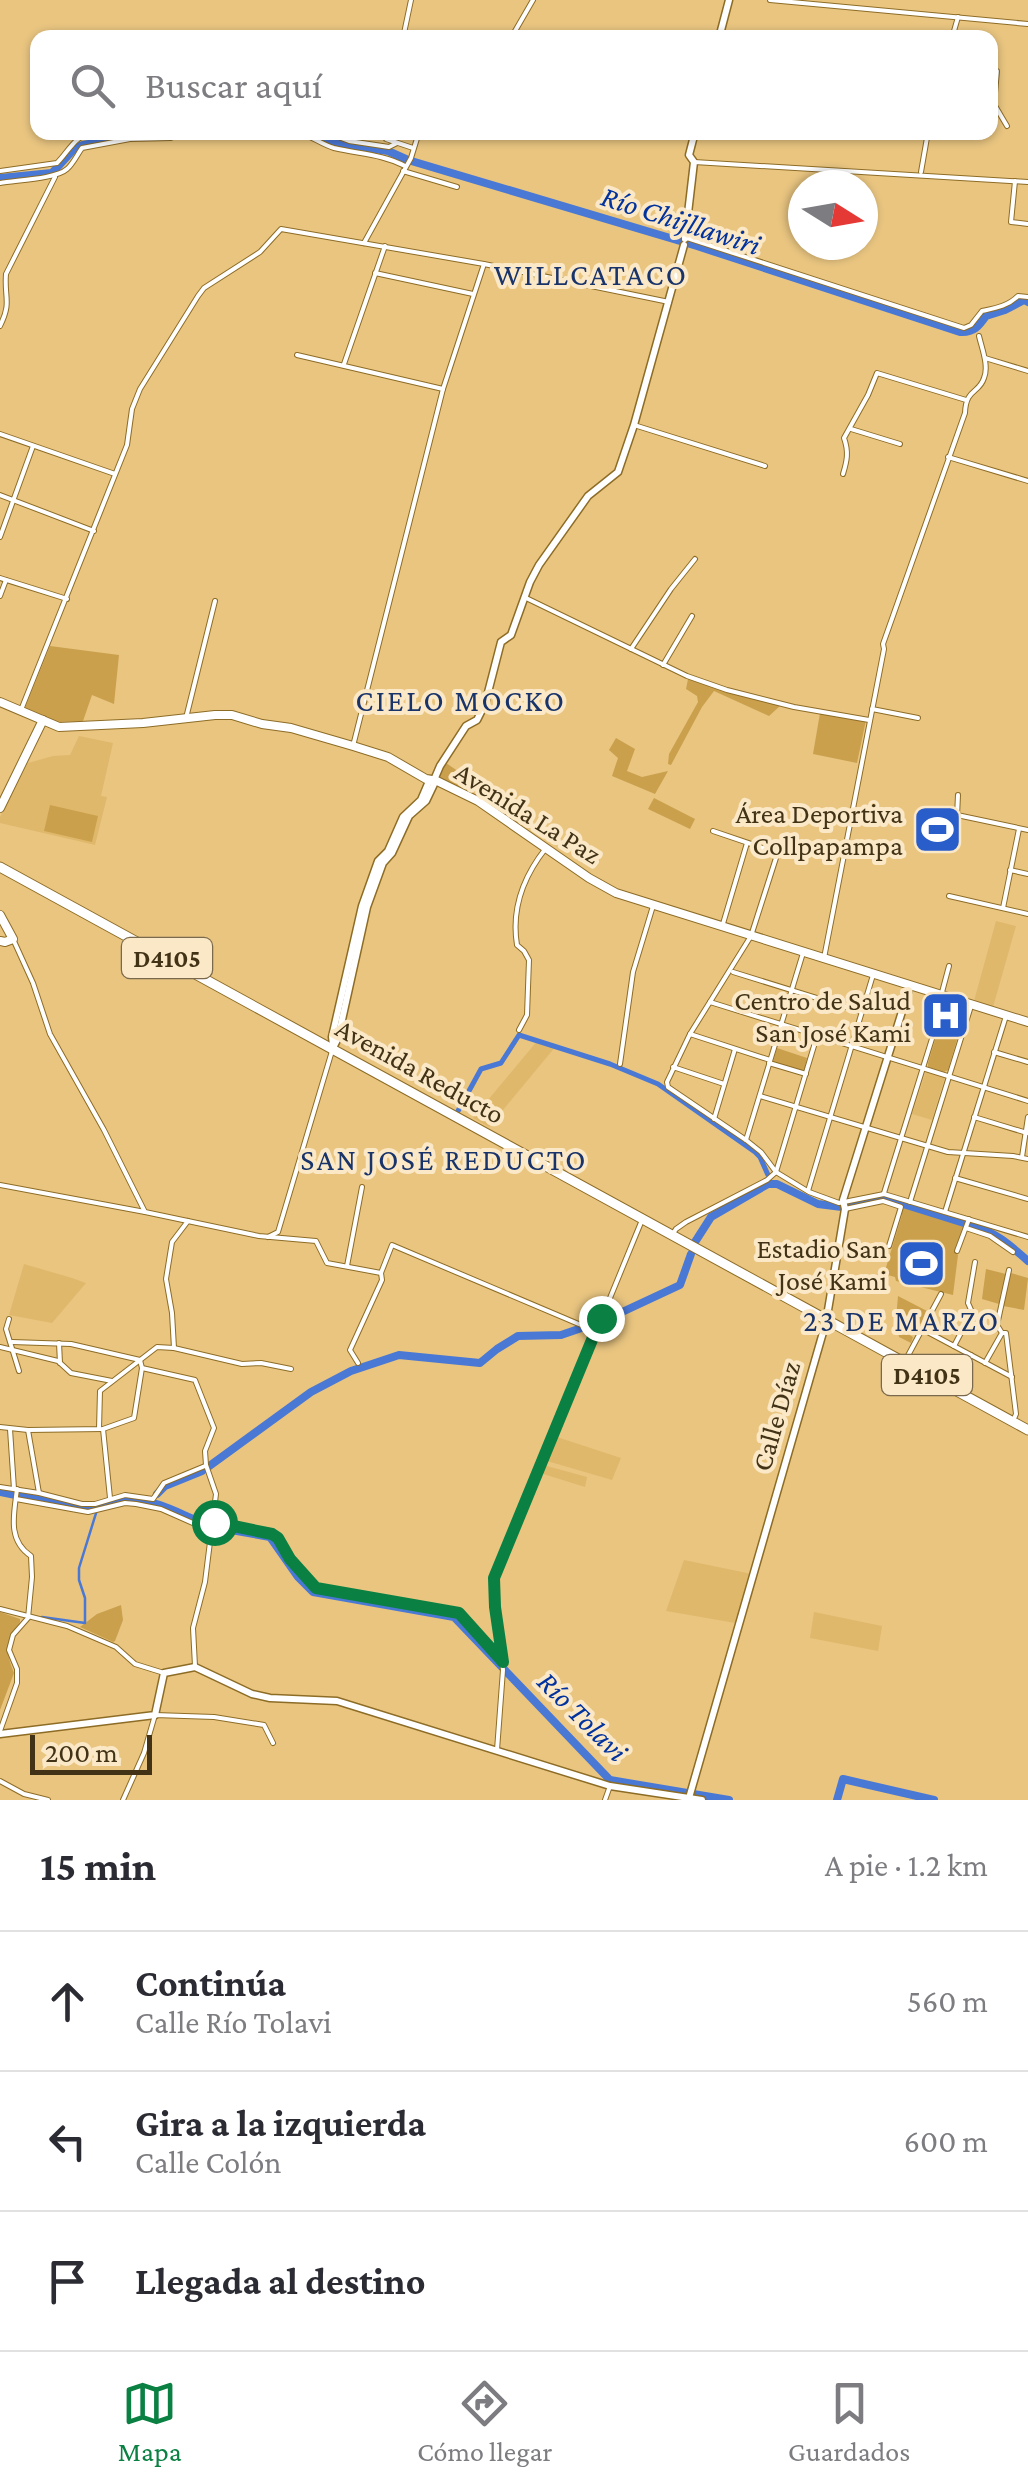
<!DOCTYPE html>
<html lang="es">
<head>
<meta charset="utf-8">
<style>
	body { margin:0; font-family:"Crimson Pro",serif; background:#f7f7f7; color:#2b2b33 }
	.compass { position:absolute; left:788px; top:170px; width:90px; height:90px; border-radius:50%; background:#fff; box-shadow:0 2px 8px #0004; rotate:101deg }
	.scale { position:absolute; left:30px; bottom:25px; width:122px; box-sizing:border-box; padding-left:10px; border:5px solid #423317; border-top:0; font-size:28px; line-height:35px; white-space:nowrap; color:#423317; -webkit-text-stroke:8px #fbe8c7; paint-order:stroke }
	.stop { position:absolute; width:30px; height:30px; margin:-22px; border:8px solid #0b8043; border-radius:50%; background:#fff }
	.stop.end { background:#0b8043; border-color:#fff; box-shadow:0 2px 10px #0008 }
	.list { margin:0; padding:0; list-style:none }
	h2 { display:flex; justify-content:space-between; align-items:center; height:130px; margin:0; padding:0 40px; font-size:42px }
	h2 small { font-size:32px; font-weight:400; color:#7c7c81 }
	.list li { display:grid; grid-template-columns:65px 1fr auto; gap:30px; align-items:center; box-sizing:border-box; height:140px; padding:0 40px; border-top:2px solid #e1e1e2 }
	.list b { display:block; font-size:38px; white-space:nowrap }
	.list p { margin:0; font-size:32px; white-space:nowrap; color:#7c7c81 }
	.list em { font-size:32px; font-style:normal; color:#7c7c81 }
	.icon { flex:none; width:55px; height:55px; fill:none; stroke:currentColor; stroke-width:2; stroke-linecap:round; stroke-linejoin:round }
	.map { position:relative; flex:none; width:1028px; height:1800px; overflow:hidden }
	.search { position:absolute; background:#fff; box-shadow:0 2px 8px #0004; left:30px; right:30px; top:30px; height:110px; display:flex; align-items:center; gap:25px; box-sizing:border-box; padding:0 35px; border-radius:20px; color:#7c7c81; font-size:38px }
	.sheet { height:550px; background:#fff }
	nav { display:flex; justify-content:space-around; align-items:center; box-sizing:border-box; height:140px; border-top:2px solid #e1e1e2; background:#fff; font-size:28px; color:#7c7c81 }
	nav a { display:grid; justify-items:center; gap:5px }
	nav .on { color:#0b8043 }
	.map>svg:first-child { display:block }
</style>
</head>
<body>
<div class="map">
<svg width="1028" height="1800" viewBox="0 0 1028 1800">
	<rect width="100%" height="100%" fill="#e9c580"/>
	<!-- built -->
	<g fill="#e0b86b">
		<polygon points="79,736 113,743 101,796 107,797 95,845 0,823 0,817 28,763 53,756 70,755"/>
		<polygon points="996,921 1016,926 993,1007 974,1001"/>
		<polygon points="538,1040 556,1046 489,1127 473,1118"/>
		<polygon points="926,1071 945,1077 932,1120 912,1114"/>
		<polygon points="24,1264 72,1278 86,1283 52,1323 9,1315"/>
		<polygon points="557,1437 621,1458 612,1480 547,1461"/>
		<polygon points="543,1465 587,1477 585,1487 540,1473"/>
		<polygon points="684,1560 752,1574 735,1623 666,1611"/>
		<polygon points="814,1612 882,1626 878,1651 810,1638"/>
	</g>
	<!-- green -->
	<g fill="#caa04d">
		<polygon points="50,646 119,655 114,704 92,695 83,721 57,722 25,708"/>
		<polygon points="688,679 780,706 769,716 714,691 702,707 671,765 668,764 669,754 698,702 697,696 686,689"/>
		<polygon points="820,713 866,720 857,763 813,754"/>
		<polygon points="616,738 635,749 627,771 642,777 668,771 655,794 612,776 618,758 609,750"/>
		<polygon points="446,763 474,782 467,792 438,778"/>
		<polygon points="654,798 695,819 690,829 648,809"/>
		<polygon points="50,805 98,816 92,842 44,831"/>
		<polygon points="926,812 939,815 939,822 953,825 952,840 922,833"/>
		<polygon points="939,1027 959,1033 948,1070 944,1072 928,1067 928,1063"/>
		<polygon points="777,1048 807,1058 804,1072 773,1062"/>
		<polygon points="900,1200 967,1221 956,1253 958,1255 953,1295 896,1281 895,1277 884,1274 902,1215"/>
		<polygon points="986,1269 1006,1274 999,1304 982,1299"/>
		<polygon points="1011,1273 1028,1278 1024,1310 1003,1306"/>
		<polygon points="898,1296 927,1311 921,1324 908,1317 901,1330 913,1337 911,1343 899,1337 896,1319"/>
		<polygon points="121,1605 123,1620 115,1641 113,1642 80,1627 97,1614"/>
		<path d="M0 1612 20 1619V1622C5 1643 5 1649 14 1673L0 1710Z"/>
	</g>
	<g fill="none" stroke-linecap="round" stroke-linejoin="round">
		<!-- stream -->
		<polyline stroke="#4a78d5" stroke-width="2.5" points="42,1617 85,1623 85,1598 79,1580 79,1568 97,1510"/>
		<!-- canal -->
		<polyline stroke="#4a78d5" stroke-width="5" points="458,1111 481,1069 501,1063 519,1035 610,1064 658,1084 755,1152 760,1157 768,1175"/>
		<!-- river -->
		<g stroke="#4a78d5" stroke-width="8">
			<path d="M317 132 334 143 388 151 408 160 697 246 960 332C974 333 979 326 986 316L1005 310 1024 300 1028 302"/>
			<polyline points="0,178 52,173 74,149 83,145 158,132"/>
			<polyline points="848,1206 884,1198 964,1223"/>
			<path d="M972 1225C995 1232 1010 1245 1028 1261"/>
			<polyline points="695,1242 711,1217 768,1184 777,1184 818,1204 842,1207"/>
			<polyline points="208,1467 311,1392 351,1371 399,1355 480,1363 497,1349 518,1336 561,1335 605,1320 680,1285 691,1254"/>
			<path d="M0 1492 85 1509C102 1509 117 1499 134 1500 160 1501 183 1516 206 1524"/>
			<polyline points="157,1494 165,1486 202,1471"/>
			<polyline points="220,1528 270,1537 298,1577 313,1592 454,1617 610,1780 729,1800"/>
			<polyline points="837,1800 843,1779 934,1800"/>
		</g>
		<defs>
			<g id="minor">
				<polyline points="770,0 1028,24"/>
				<polyline points="403,38 411,0"/>
				<polyline points="511,38 533,0"/>
				<polyline points="952,38 958,17"/>
				<polyline points="990,69 997,71 994,104 1007,126"/>
				<path d="M296 132C311 135 320 144 334 148 359 154 382 154 405 166"/>
				<polyline points="325,132 349,141 389,147 397,143"/>
				<polyline points="387,132 386,139 413,148"/>
				<polyline points="694,162 1028,182"/>
				<path d="M0 171 57 163C70 150 75 134 96 132"/>
				<polyline points="403,171 457,187"/>
				<polyline points="921,172 928,132"/>
				<polyline points="1015,181 1011,222 1028,224"/>
				<path d="M0 183C16 180 56 179 67 169 73 164 77 155 82 148L130 139 171 138 181 132"/>
				<path d="M684 237 964 328 971 325 982 311C996 308 1008 306 1018 296L1028 297"/>
				<polyline points="364,243 411,158 419,132"/>
				<polyline points="375,273 473,294"/>
				<path d="M0 326C12 302 4 298 6 274L55 177"/>
				<polyline points="297,355 443,389"/>
				<polyline points="985,358 1028,371"/>
				<polyline points="344,364 385,246"/>
				<polyline points="634,425 765,466"/>
				<polyline points="851,429 900,444"/>
				<polyline points="0,434 115,474"/>
				<polyline points="948,457 1028,481"/>
				<path d="M843 474C847 461 849 452 844 438L868 395 877 373 966 400"/>
				<polyline points="0,495 94,531"/>
				<polyline points="0,537 33,446"/>
				<polyline points="0,578 67,599"/>
				<polyline points="0,596 6,580"/>
				<polyline points="524,597 687,676 727,690 794,707 869,720"/>
				<polyline points="631,649 671,589 695,559"/>
				<polyline points="663,665 692,616"/>
				<polyline points="872,709 918,718"/>
				<polyline points="21,710 127,445 132,409 140,389 198,296 204,288 260,252 281,229 484,264 669,302"/>
				<polyline points="186,718 215,601"/>
				<polyline points="353,746 443,389 484,264"/>
				<polyline points="957,815 1028,830"/>
				<polyline points="713,831 775,852 776,858 751,936 690,1034 667,1082 668,1087 746,1140 761,1152 776,1172 809,1192 839,1203 884,1194 1028,1237"/>
				<polyline points="956,837 958,795"/>
				<polyline points="1010,870 1028,874"/>
				<polyline points="949,896 1028,914"/>
				<polyline points="1003,908 1019,829"/>
				<polyline points="722,927 747,843"/>
				<polyline points="13,939 33,983 50,1034 104,1130 145,1212 259,1236 316,1241 327,1263 381,1273"/>
				<path d="M824 958 884 649 883 644 965 413C966 388 979 394 984 378 989 366 982 349 979 336"/>
				<polyline points="733,972 862,1012"/>
				<polyline points="941,996 949,966"/>
				<polyline points="710,1002 1028,1101"/>
				<path d="M519 1030 527 1015 529 960 524 951 517 945C511 908 523 877 546 848"/>
				<polyline points="690,1034 770,1060"/>
				<polyline points="994,1052 1028,1062"/>
				<polyline points="769,1063 806,1074"/>
				<polyline points="620,1064 633,972 653,906"/>
				<polyline points="673,1067 724,1084"/>
				<polyline points="760,1096 948,1152 1013,1156 1028,1159"/>
				<polyline points="974,1117 1027,1133"/>
				<polyline points="714,1119 735,1049"/>
				<polyline points="746,1140 803,953"/>
				<polyline points="1022,1157 1028,1117"/>
				<polyline points="955,1178 1028,1199"/>
				<polyline points="0,1185 145,1212"/>
				<polyline points="808,1191 873,975"/>
				<polyline points="884,1193 945,997"/>
				<polyline points="910,1202 971,1006"/>
				<polyline points="845,1209 883,1201 901,1207 889,1246"/>
				<polyline points="945,1212 1006,1016"/>
				<polyline points="966,1228 990,1236 1013,1252"/>
				<polyline points="672,1235 676,1229 686,1222 767,1180 776,1172 817,1036"/>
				<polyline points="268,1237 278,1232 332,1051"/>
				<polyline points="957,1251 969,1219"/>
				<polyline points="347,1266 362,1187"/>
				<polyline points="9,1319 6,1329 19,1371"/>
				<polyline points="922,1329 1012,1377"/>
				<polyline points="1002,1333 1006,1333 1016,1414 1013,1421"/>
				<polyline points="12,1342 71,1344 140,1360"/>
				<polyline points="59,1343 60,1363"/>
				<polyline points="954,1346 972,1312 968,1303 975,1262"/>
				<polyline points="0,1347 58,1361 71,1373 112,1381"/>
				<polyline points="174,1348 172,1313 166,1279 172,1242 188,1221"/>
				<polyline points="358,1363 350,1350 382,1280 381,1273 392,1245 581,1325 601,1318"/>
				<polyline points="904,1363 941,1294"/>
				<polyline points="985,1363 1002,1333 997,1325 1009,1270"/>
				<polyline points="142,1368 195,1380 214,1428 205,1451 206,1465 216,1494 205,1582 193,1628 195,1666"/>
				<polyline points="953,1389 971,1355"/>
				<polyline points="0,1427 28,1430 103,1429 134,1418 142,1368 140,1360"/>
				<polyline points="10,1429 14,1489"/>
				<polyline points="99,1429 100,1391 157,1347 174,1348 242,1364 261,1363 291,1369"/>
				<polyline points="103,1429 110,1498"/>
				<polyline points="28,1430 39,1493"/>
				<polyline points="0,1487 39,1493 82,1504 95,1504 125,1495 153,1499 164,1483 205,1466"/>
				<polyline points="16,1499 88,1512 125,1503 136,1504 161,1509 211,1531"/>
				<polyline points="215,1522 272,1535 278,1539 290,1559 316,1588 459,1613 503,1663"/>
				<polyline points="0,1609 67,1626 116,1647 135,1664 164,1673"/>
				<path d="M0 1731 17 1683V1669L9 1650 13 1635 28 1618 32 1577 31 1556C7 1540 14 1514 17 1489"/>
				<polyline points="497,1750 503,1670 495,1607 495,1578 642,1220"/>
				<polyline points="0,1781 24,1794 48,1800"/>
				<polyline points="123,1800 144,1753 155,1715 214,1717 264,1725 273,1743"/>
				<polyline points="605,1800 610,1786"/>
			</g>
			<g id="tertiary">
				<polyline points="719,38 729,0"/>
				<polyline points="685,239 694,162 689,155 695,132"/>
				<polyline points="434,780 440,766 466,726 477,720 485,704 501,642 511,635 530,582 539,565 588,496 618,472 634,425 684,245"/>
				<polyline points="333,1045 332,1037 362,906 378,861 388,851 403,817 421,800 430,779"/>
				<polyline points="333,1048 338,1038 367,907 383,863 392,853 409,816 426,801 436,780"/>
				<polyline points="0,1734 155,1715 164,1673 195,1667 252,1694 270,1698 337,1701 610,1786 702,1800"/>
				<polyline points="689,1798 826,1322 845,1209 843,1200 910,986"/>
			</g>
			<g id="secondary">
				<polyline points="0,702 59,727 143,723 215,715 232,715 262,724 291,728 353,746 388,757 426,779 437,781 478,801 589,878 616,893 1028,1022"/>
				<polyline points="0,808 43,720"/>
				<polyline points="0,915 13,939 5,942 0,941"/>
			</g>
			<path id="primary" d="M0 867C343 1054 685 1244 1028 1430"/>
		</defs>
		<!-- minor casing -->
		<use href="#minor" stroke="#8d6c26" stroke-width="6"/>
		<!-- tertiary casing -->
		<use href="#tertiary" stroke="#8d6c26" stroke-width="9"/>
		<!-- secondary casing -->
		<use href="#secondary" stroke="#8d6c26" stroke-width="10"/>
		<!-- primary casing -->
		<use href="#primary" stroke="#8d6c26" stroke-width="11"/>
		<!-- minor -->
		<use href="#minor" stroke="#fff" stroke-width="4"/>
		<!-- tertiary -->
		<use href="#tertiary" stroke="#fff" stroke-width="6"/>
		<!-- secondary -->
		<use href="#secondary" stroke="#fff" stroke-width="8"/>
		<!-- primary -->
		<use href="#primary" stroke="#fff" stroke-width="9"/>
	</g>
	<g fill="none" stroke-linecap="round" stroke-linejoin="round">
		<!-- route -->
		<polyline stroke="#0b8043" stroke-width="12" points="214,1522 272,1534 278,1538 290,1559 316,1588 459,1613 503,1662 495,1607 494,1578 601,1318"/>
	</g>
	<!-- icons -->
	<defs>
		<symbol id="stadium-square" viewBox="-11 -11 22 22"><rect x="-9" y="-9" width="18" height="18" rx="4" fill="#285dca" stroke="#fbe8c7"/><path d="M0-5a6.5 5 0 1 0 0 10a6.5 5 0 1 0 0-10ZM-3.5-1.8h7v3.6h-7Z" fill="#fff"/></symbol>
		<symbol id="hospital-square" viewBox="-11 -11 22 22"><rect x="-9" y="-9" width="18" height="18" rx="4" fill="#285dca" stroke="#fbe8c7"/><path d="M-5-5h3v3.5h4V-5h3V5h-3V1.5h-4V5h-3Z" fill="#fff"/></symbol>
	</defs>
	<g fill-rule="evenodd">
		<use href="#stadium-square" x="910" y="802" width="55" height="55"/>
		<use href="#hospital-square" x="918" y="988" width="55" height="55"/>
		<use href="#stadium-square" x="894" y="1236" width="55" height="55"/>
	</g>
	<g text-anchor="middle" dominant-baseline="central" stroke-width="8" stroke-linejoin="round" paint-order="stroke">
		<!-- shield labels -->
		<g fill="#fbe8c7" stroke="#7a694c" stroke-width="2.5">
			<rect x="122" y="938" width="90" height="40" rx="8"/>
			<rect x="882" y="1355" width="90" height="40" rx="8"/>
		</g>
		<g font-size="25" font-weight="bold" fill="#423317">
			<text x="167" y="958">D4105</text>
			<text x="927" y="1375">D4105</text>
		</g>
		<!-- street labels -->
		<g font-size="28" fill="#423317" stroke="#fbe8c7">
			<text transform="translate(528 813) rotate(32)">Avenida La Paz</text>
			<text transform="translate(420 1071) rotate(29)">Avenida Reducto</text>
			<text transform="translate(776 1416) rotate(-74)">Calle Díaz</text>
		</g>
		<!-- poi labels -->
		<g font-size="28" fill="#423317" stroke="#fbe8c7" text-anchor="end">
			<text x="903" y="813">Área Deportiva<tspan x="903" dy="32">Collpapampa</tspan></text>
			<text x="911" y="1000">Centro de Salud<tspan x="911" dy="32">San José Kami</tspan></text>
			<text x="887" y="1248">Estadio San<tspan x="887" dy="32">José Kami</tspan></text>
		</g>
		<!-- water labels -->
		<g font-size="30" font-style="italic" fill="#01329e" stroke="#fbe8c7">
			<text transform="translate(681 220) rotate(18)">Río Chijllawiri</text>
			<text transform="translate(583 1716) rotate(45)">Río Tolavi</text>
		</g>
		<!-- neighbourhood labels -->
		<g font-size="30" letter-spacing="2.5" fill="#19346a" stroke="#fbe8c7">
			<text x="591" y="274">WILLCATACO</text>
			<text x="461" y="700">CIELO MOCKO</text>
			<text x="444" y="1159">SAN JOSÉ REDUCTO</text>
			<text x="902" y="1320">23 DE MARZO</text>
		</g>
	</g>
</svg>
<svg class="compass" viewBox="-18 -18 36 36"><path d="M0-13l5 13h-10z" fill="#e53935"/><path d="M0 13l5-13h-10z" fill="#7c7c81"/></svg>
<div class="scale">200 m</div>
<div class="stop" style="left:214px;top:1522px"></div>
<div class="stop end" style="left:601px;top:1318px"></div>
<div class="search"><svg class="icon" aria-label="search" viewBox="0 0 24 24"><circle cx="10" cy="10" r="6"/><path d="M15 15l6 6"/></svg>Buscar aquí</div>
</div>
<section class="sheet">
<h2>15 min<small>A pie · 1.2 km</small></h2>
<ul class="list">
<li><svg class="icon" aria-label="ahead" viewBox="0 0 24 24"><path d="M12 20V5M6 11l6-6 6 6"/></svg><div><b>Continúa</b><p>Calle Río Tolavi</p></div><em>560 m</em></li>
<li><svg class="icon" aria-label="left" viewBox="0 0 24 24"><path d="M17 20v-9H6M10 6l-5 5 5 5"/></svg><div><b>Gira a la izquierda</b><p>Calle Colón</p></div><em>600 m</em></li>
<li><svg class="icon" aria-label="arrive" viewBox="0 0 24 24"><path d="M6 21V4h12l-3 4 3 4H6"/></svg><div><b>Llegada al destino</b></div></li>
</ul>
</section>
<nav>
<a class="on"><svg class="icon" aria-label="map" viewBox="0 0 24 24"><path d="M3 6l6-2 6 2 6-2v14l-6 2-6-2-6 2zM9 4v14M15 6v14"/></svg>Mapa</a>
<a><svg class="icon" aria-label="directions" viewBox="0 0 24 24"><path d="M12 3l9 9-9 9-9-9zM9 14v-3h6M13 9l2 2-2 2"/></svg>Cómo llegar</a>
<a><svg class="icon" aria-label="saved" viewBox="0 0 24 24"><path d="M7 4h10v16l-5-4-5 4z"/></svg>Guardados</a>
</nav>
</body>
</html>
